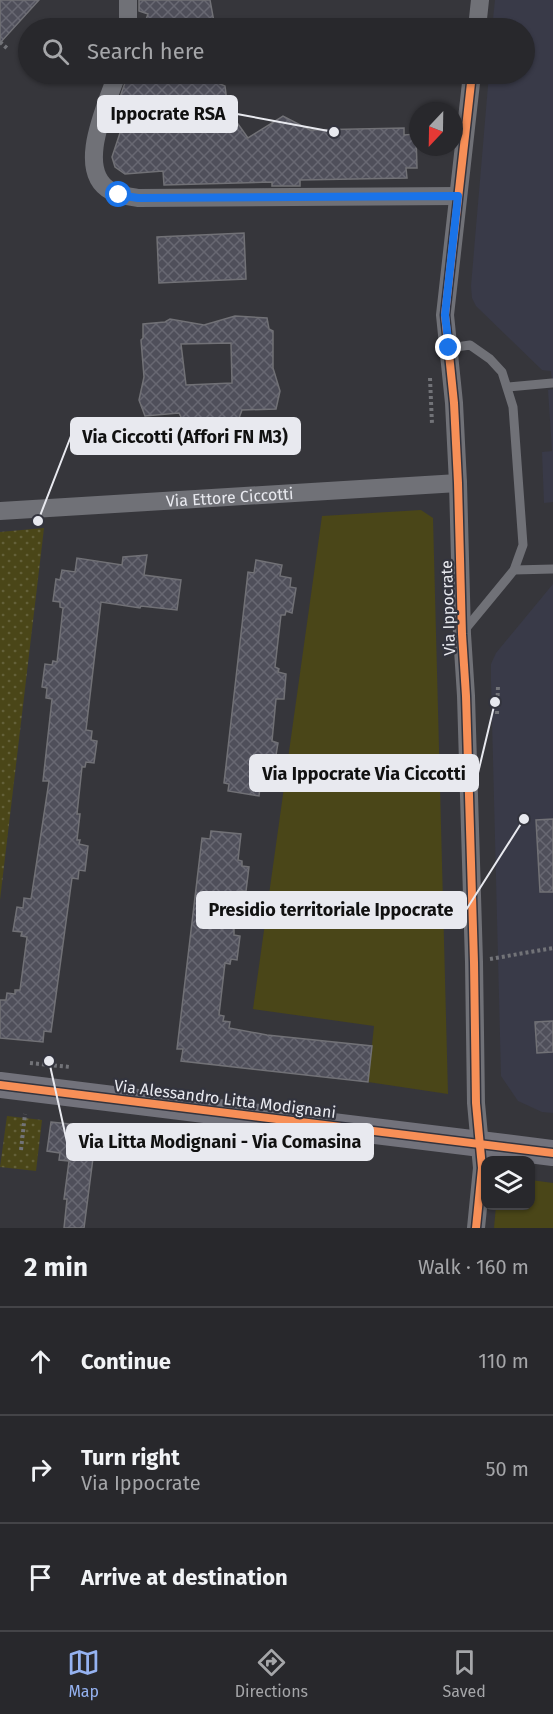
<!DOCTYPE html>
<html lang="en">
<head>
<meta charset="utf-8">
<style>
	body { margin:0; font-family:"Fira Sans",sans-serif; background:#303034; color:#f1f3f6 }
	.controls { position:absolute; right:18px; bottom:18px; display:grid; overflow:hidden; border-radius:12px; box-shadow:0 2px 4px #0004 }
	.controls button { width:54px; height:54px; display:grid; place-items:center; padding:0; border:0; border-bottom:2px solid #444448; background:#28282c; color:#f1f3f6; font:30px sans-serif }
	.compass { position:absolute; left:409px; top:102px; width:54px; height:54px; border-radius:50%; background:#28282c; box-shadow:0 2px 4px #0004; rotate:202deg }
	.stop { position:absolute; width:18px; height:18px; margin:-14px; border:4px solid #1a73e8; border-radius:50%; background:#fff }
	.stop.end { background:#1a73e8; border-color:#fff; box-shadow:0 2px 6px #0008 }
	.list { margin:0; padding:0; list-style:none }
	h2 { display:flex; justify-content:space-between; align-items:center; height:78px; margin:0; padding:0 24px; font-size:26px }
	h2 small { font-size:20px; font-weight:400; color:#a5a6a9 }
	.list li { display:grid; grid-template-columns:39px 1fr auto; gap:18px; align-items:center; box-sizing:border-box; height:108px; padding:0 24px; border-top:2px solid #444448 }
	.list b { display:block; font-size:22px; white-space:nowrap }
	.list p { margin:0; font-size:20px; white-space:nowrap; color:#a5a6a9 }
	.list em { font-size:20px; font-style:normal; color:#a5a6a9 }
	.icon { flex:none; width:33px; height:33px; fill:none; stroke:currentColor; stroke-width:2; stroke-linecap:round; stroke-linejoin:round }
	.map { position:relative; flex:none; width:553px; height:1228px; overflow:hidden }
	.search { position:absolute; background:#28282c; box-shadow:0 2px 4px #0004; left:18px; right:18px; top:18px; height:66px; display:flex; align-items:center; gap:15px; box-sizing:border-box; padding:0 21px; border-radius:33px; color:#a5a6a9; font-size:22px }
	.sheet { height:402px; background:#28282c }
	nav { display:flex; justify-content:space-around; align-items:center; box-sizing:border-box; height:84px; border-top:2px solid #444448; background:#28282c; font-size:16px; color:#a5a6a9 }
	nav a { display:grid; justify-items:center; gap:3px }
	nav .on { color:#95b2f1 }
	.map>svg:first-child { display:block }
</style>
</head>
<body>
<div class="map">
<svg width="553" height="1228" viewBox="0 0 553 1228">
	<defs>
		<pattern id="park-dots" width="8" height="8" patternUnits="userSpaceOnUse" patternTransform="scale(1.5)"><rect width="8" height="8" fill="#4a4618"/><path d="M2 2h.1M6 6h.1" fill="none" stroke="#64613a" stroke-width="1.8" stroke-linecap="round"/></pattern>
		<pattern id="building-cross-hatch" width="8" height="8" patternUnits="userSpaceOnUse" patternTransform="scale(1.5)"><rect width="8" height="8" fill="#4f4f5a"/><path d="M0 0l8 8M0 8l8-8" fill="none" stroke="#686872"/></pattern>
	</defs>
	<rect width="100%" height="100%" fill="#36363b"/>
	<!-- built -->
	<g fill="#393a48">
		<polygon points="495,0 553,0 553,502 544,503 542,452 552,451 548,390 553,389 551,371 542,370 476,306 472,298 471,286 489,74 524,74 524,28 492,28"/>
		<polygon points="553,584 553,1113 542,1112 518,1101 501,1076 491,680 491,664 496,653"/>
	</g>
	<!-- green -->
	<g fill="#4a4618">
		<polygon points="421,510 433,518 448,1094 368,1082 374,1026 253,1009 322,516"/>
		<polygon points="531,1180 553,1183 553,1228 494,1228 496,1206 530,1206"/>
	</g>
	<!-- park -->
	<g fill="url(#park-dots)">
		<polygon points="44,528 0,900 0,532"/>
		<polygon points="7,1116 42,1120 36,1171 0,1167"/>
	</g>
	<!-- building -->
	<g fill="url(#building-cross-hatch)" stroke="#717176" stroke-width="1.5" fill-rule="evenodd">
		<polygon points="0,0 39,0 0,43"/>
		<polygon points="139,0 210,0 214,22 207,28 143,28 148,14 139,11"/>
		<polygon points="128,74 202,74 204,77 225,86 228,110 248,138 283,116 310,130 404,128 404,135 416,134 417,168 406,168 407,178 300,180 300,186 272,186 272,182 164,185 163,171 125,174 115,167 112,157 125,118 114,115"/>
		<polygon points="244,233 246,279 159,283 157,237"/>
		<path d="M235 316 267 318 269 329 273 331V368L280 391 276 409 242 410 239 418 183 421 179 413 145 416 139 400 144 377 141 340 143 338V324L165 322 170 319 204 325ZM231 343 232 383 186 385 181 344Z"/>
		<polygon points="147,555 144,575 181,580 177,610 141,606 140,608 101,602 86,730 92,731 91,740 97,741 94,763 86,762 85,767 82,767 77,814 80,814 77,840 80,840 79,844 88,846 85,871 79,870 78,879 72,878 51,1032 44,1031 43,1042 0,1038 0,1000 6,1000 7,993 15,994 15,990 20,990 27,937 21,936 22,932 13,931 17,907 23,908 24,898 31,899 49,781 43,781 52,699 46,698 47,688 42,687 45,664 52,665 53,661 57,662 63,608 60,607 60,602 53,601 56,579 60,580 62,570 75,572 77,558 122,565 123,557"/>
		<polygon points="256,560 282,565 280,576 291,578 290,587 296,588 292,613 286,611 285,615 281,615 275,667 279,669 278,672 286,674 284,699 276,699 272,741 278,743 274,767 266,766 265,771 262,770 259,796 228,791 229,784 224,783 248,572 254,573"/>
		<polygon points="553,819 553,892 540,892 536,820"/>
		<polygon points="211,831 241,834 238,860 242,861 242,866 249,867 246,891 239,891 234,924 234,935 240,936 237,960 231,959 230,964 225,963 219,1015 224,1016 223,1021 230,1022 229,1028 267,1035 372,1046 368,1082 181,1061 183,1049 177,1049 202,838 210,839"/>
		<polygon points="553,1021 553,1052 537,1053 535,1022"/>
		<polygon points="51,1122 97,1127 84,1228 64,1228 67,1199 64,1199 69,1161 59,1160 60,1153 47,1151"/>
	</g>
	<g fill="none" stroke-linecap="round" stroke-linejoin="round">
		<!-- path -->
		<g stroke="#727378" stroke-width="4" stroke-dasharray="3 3" stroke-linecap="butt">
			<polyline points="0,42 8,49"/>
			<polyline points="430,378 432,424"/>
			<polyline points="497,714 498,686"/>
			<polyline points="490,959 553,948"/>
			<polyline points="30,1063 70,1067"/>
			<polyline points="21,1150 25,1114"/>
		</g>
		<!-- lane -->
		<g stroke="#707177" stroke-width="9">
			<polyline points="449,348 470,345 490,359 502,372 513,407 523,545 514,570 463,632"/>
			<polyline points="508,387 552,383"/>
			<polyline points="514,570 553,569"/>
		</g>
		<!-- street -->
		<g stroke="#707177" stroke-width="18">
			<polyline points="128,28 128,0"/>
			<polyline points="477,28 480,0"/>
			<path d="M117 74C107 104 74 171 111 191 119 196 129 196 138 198L458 196"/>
			<polyline points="472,74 445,315 454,403 458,483 462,634 466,696 474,962 476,1103 482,1168 476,1228"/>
			<path id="s1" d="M0 511 458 483"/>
		</g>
		<!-- secondary -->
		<polyline stroke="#72727b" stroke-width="26" points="0,1085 553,1153"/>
		<defs>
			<g id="cycleway">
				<polyline points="472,74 445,315 454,403 458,483 462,634 466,696 474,962 476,1103 482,1168 476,1228"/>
				<polyline points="0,1085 553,1153"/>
			</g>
		</defs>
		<!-- cycleway casing -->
		<use href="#cycleway" stroke="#33343e" stroke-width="11"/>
		<!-- cycleway -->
		<use href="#cycleway" stroke="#f78f57" stroke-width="8"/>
	</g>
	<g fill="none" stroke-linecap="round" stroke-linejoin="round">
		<!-- route -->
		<polyline stroke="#1a73e8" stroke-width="8" points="119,195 138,198 458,196 445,315 449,348"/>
	</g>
	<g text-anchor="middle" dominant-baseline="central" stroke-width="4.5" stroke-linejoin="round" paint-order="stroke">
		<!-- street labels -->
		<g font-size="16" fill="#e8e9ef" stroke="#33343e">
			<text stroke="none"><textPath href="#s1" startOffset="230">Via Ettore Ciccotti</textPath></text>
			<text transform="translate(448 608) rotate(-92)">Via Ippocrate</text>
			<text transform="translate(225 1099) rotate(7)">Via Alessandro Litta Modignani</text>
		</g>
	</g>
	<!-- callouts -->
	<path fill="none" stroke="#e8e9ef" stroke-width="2" d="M334 132L237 114M38 521L71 436M495 702L478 773M524 819L466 910M49 1061L67 1142"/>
	<g fill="#e8e9ef" stroke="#33343e" stroke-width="2">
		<circle cx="334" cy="132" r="6"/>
		<circle cx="38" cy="521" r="6"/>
		<circle cx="495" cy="702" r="6"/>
		<circle cx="524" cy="819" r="6"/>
		<circle cx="49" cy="1061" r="6"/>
	</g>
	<g fill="#e8e9ef" stroke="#e8e9ef" stroke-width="2">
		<rect x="98" y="96" width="139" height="36" rx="6"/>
		<rect x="71" y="418" width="229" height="36" rx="6"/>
		<rect x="250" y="755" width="228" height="36" rx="6"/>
		<rect x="197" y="892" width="269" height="36" rx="6"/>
		<rect x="67" y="1124" width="306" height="36" rx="6"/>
	</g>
	<g font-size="18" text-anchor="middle" font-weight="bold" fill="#111">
		<text x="168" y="120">Ippocrate RSA</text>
		<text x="185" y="443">Via Ciccotti (Affori FN M3)</text>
		<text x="364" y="780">Via Ippocrate Via Ciccotti</text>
		<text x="331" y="916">Presidio territoriale Ippocrate</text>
		<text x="220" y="1148">Via Litta Modignani - Via Comasina</text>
	</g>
</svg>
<div class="controls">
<button><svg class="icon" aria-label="layers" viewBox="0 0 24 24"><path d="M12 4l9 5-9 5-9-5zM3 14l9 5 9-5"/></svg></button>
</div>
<svg class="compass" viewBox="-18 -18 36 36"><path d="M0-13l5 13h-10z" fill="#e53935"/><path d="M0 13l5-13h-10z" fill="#a5a6a9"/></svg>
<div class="stop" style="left:119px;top:195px"></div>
<div class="stop end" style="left:449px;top:348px"></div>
<div class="search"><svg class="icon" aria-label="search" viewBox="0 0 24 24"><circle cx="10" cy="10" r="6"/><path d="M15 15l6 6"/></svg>Search here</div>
</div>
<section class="sheet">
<h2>2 min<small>Walk · 160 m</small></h2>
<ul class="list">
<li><svg class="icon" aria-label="ahead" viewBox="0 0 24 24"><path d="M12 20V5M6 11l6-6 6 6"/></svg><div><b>Continue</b></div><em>110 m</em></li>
<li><svg class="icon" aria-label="right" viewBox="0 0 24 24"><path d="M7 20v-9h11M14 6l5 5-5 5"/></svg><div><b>Turn right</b><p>Via Ippocrate</p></div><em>50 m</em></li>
<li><svg class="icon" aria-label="arrive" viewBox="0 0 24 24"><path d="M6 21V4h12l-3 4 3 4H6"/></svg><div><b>Arrive at destination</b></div></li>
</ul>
</section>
<nav>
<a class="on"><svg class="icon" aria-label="map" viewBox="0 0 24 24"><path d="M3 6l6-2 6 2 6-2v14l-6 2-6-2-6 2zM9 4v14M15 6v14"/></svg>Map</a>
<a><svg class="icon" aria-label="directions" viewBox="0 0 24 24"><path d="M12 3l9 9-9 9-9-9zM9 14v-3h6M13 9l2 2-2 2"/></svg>Directions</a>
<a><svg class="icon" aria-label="saved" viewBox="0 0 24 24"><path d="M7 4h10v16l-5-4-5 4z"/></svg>Saved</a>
</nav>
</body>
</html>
